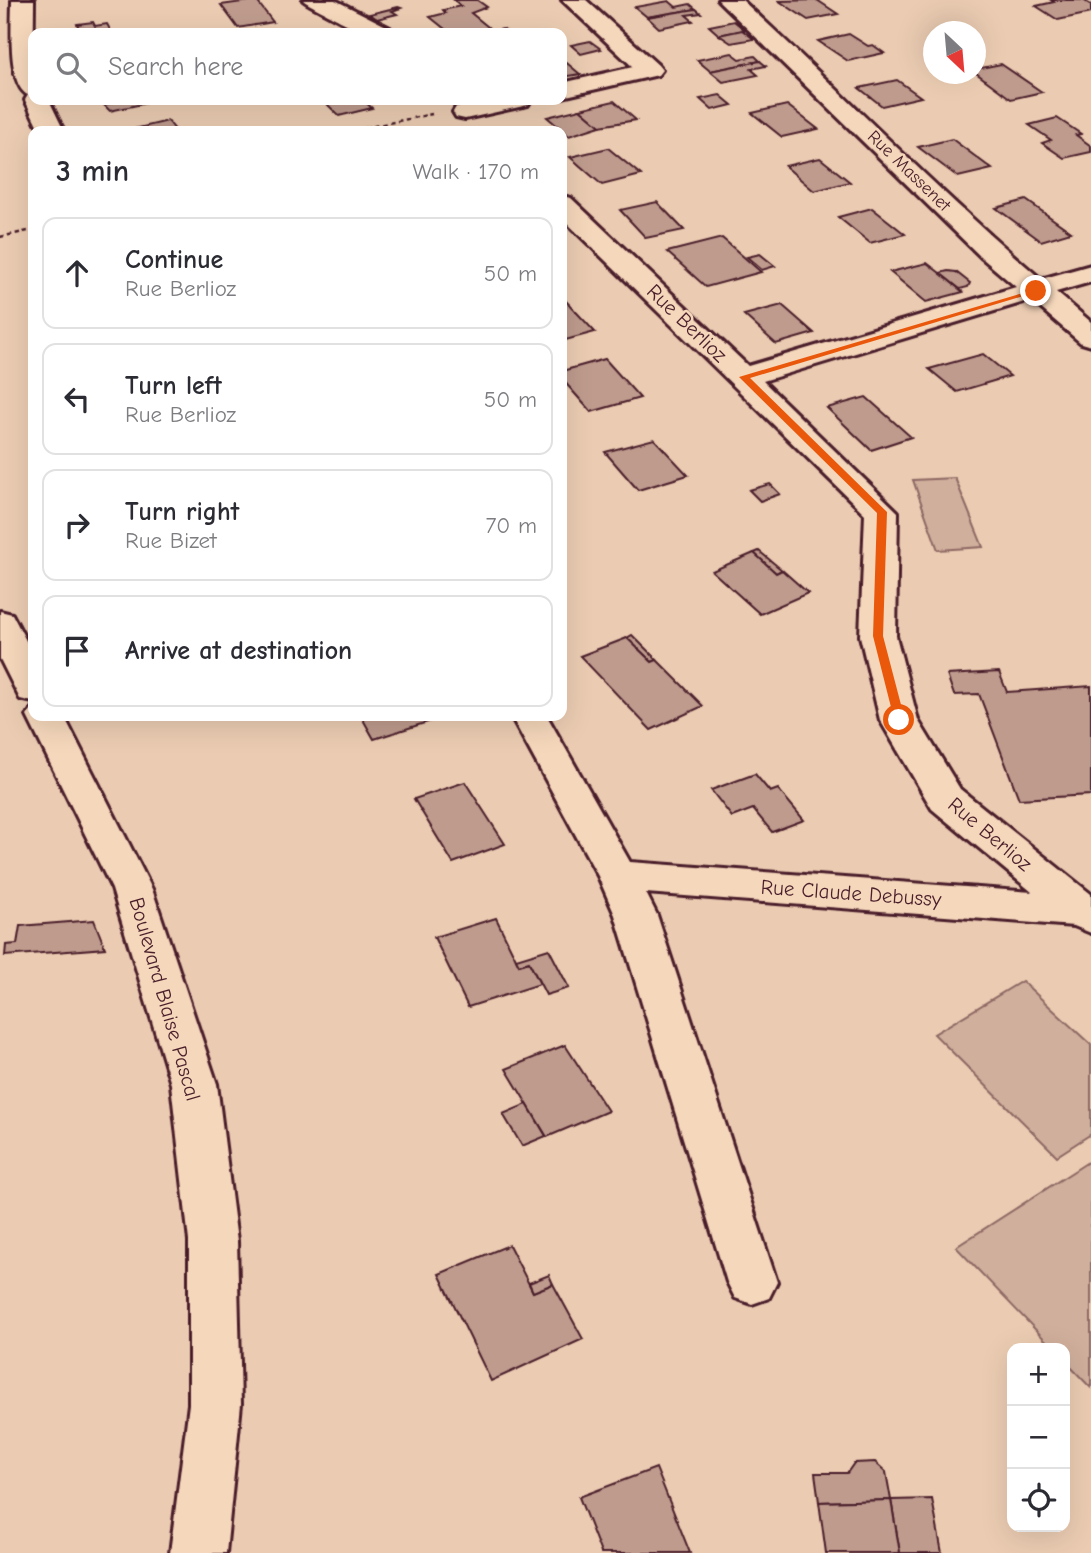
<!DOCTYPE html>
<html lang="en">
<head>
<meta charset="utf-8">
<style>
	body { margin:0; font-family:"Comic Neue",sans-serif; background:#f2f2f3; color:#2b2b33 }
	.controls { position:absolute; right:21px; bottom:21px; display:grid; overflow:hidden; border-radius:14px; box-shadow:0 7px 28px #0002 }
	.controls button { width:63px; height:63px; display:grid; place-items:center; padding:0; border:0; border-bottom:2px solid #e1e1e2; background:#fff; color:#2b2b33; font:35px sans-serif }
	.compass { position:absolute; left:923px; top:21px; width:63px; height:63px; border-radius:50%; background:#fff; box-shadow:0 7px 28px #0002; rotate:154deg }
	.stop { position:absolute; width:21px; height:21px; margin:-16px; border:5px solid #ea580c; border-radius:50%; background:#fff }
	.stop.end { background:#ea580c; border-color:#fff; box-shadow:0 2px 7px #0008 }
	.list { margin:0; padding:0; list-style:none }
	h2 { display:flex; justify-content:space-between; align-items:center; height:91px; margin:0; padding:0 28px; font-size:30px }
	h2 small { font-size:23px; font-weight:400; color:#7c7c81 }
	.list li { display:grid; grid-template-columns:46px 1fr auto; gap:21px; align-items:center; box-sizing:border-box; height:112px; margin:0 14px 14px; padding:0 14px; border:2px solid #e1e1e2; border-radius:14px }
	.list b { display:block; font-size:26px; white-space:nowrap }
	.list p { margin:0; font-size:23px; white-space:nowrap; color:#7c7c81 }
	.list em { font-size:23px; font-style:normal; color:#7c7c81 }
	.icon { flex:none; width:38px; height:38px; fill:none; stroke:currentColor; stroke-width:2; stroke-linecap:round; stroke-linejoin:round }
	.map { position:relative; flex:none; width:1091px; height:1553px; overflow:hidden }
	.search { position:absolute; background:#fff; box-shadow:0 7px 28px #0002; left:28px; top:28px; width:539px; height:77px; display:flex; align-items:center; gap:18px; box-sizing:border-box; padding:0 24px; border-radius:14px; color:#7c7c81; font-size:26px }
	.panel { position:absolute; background:#fff; box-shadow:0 7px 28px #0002; left:28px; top:126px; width:539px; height:595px; border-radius:14px }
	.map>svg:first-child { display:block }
</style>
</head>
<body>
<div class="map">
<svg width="1091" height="1553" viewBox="0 0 1091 1553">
	<rect width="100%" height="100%" fill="#ebccb2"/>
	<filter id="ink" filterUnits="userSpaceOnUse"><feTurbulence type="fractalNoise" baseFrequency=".0143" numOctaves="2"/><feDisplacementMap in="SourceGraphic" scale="14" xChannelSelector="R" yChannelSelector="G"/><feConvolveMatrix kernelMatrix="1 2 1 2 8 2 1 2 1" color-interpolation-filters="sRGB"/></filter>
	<g filter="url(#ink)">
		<!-- green -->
		<g fill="#d0af9c" stroke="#8d6764" stroke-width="2">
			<polygon points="955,478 983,547 938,550 913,480"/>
			<polygon points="1022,981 1091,1045 1091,1134 1057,1156 934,1034"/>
			<polygon points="1091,1160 1091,1388 1065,1361 1065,1348 1053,1348 956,1247"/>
		</g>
		<!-- building -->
		<g fill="#be9b8d" stroke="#4a1f2b" stroke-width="2">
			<polygon points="256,0 273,22 238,28 221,5"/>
			<polygon points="454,0 477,0 487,7 471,13 493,31 503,29 508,33 450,33 430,17 446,13 443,10 461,6"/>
			<polygon points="817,0 838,14 808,20 779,1"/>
			<polygon points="1051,0 1083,0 1091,5 1091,13 1058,20 1036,6 1054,2"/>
			<polygon points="669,1 676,7 690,4 696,9 647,17 635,7"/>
			<polygon points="398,7 401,8 392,11 397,14 377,19 370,14"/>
			<polygon points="696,9 701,13 686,15 693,21 659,28 647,17"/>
			<polygon points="734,21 745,30 719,35 709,26"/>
			<polygon points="93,22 95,26 107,24 112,33 81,33 77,24"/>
			<polygon points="742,30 754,39 731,43 719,35"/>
			<polygon points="849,34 868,46 873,45 884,53 848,61 818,41"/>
			<polygon points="590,41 601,49 581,54 571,45"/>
			<polygon points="732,53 740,59 755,56 760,61 710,71 697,60"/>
			<polygon points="562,59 580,74 562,77"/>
			<polygon points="760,61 766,66 751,69 758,75 723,82 710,71"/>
			<polygon points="1001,64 1042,92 1011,99 976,73 976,69"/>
			<polygon points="897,80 921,97 882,106 859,88"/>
			<polygon points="720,95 732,105 712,110 700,99"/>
			<polygon points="109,100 150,100 152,102 110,111 104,105 111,103"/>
			<polygon points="323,100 363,100 372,108 339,116"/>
			<polygon points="614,101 636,120 600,126 580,109"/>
			<polygon points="787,105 818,129 782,137 752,113"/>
			<polygon points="580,109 600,126 569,136 547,117"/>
			<polygon points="1057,118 1081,134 1076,135 1091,146 1091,152 1064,158 1042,143 1051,140 1029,125"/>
			<polygon points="168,121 176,131 136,131 134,129"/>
			<polygon points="952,139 992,169 958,177 918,147"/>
			<polygon points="608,148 641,175 602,185 570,157"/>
			<polygon points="820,158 850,182 814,191 785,166"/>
			<polygon points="1026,200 1071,232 1041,241 996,208"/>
			<polygon points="657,202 684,230 646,238 620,210"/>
			<polygon points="872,208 905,234 870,243 838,217"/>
			<polygon points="722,238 761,272 706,287 667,252"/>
			<polygon points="760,254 775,266 762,270 747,257"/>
			<polygon points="927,263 940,273 963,292 926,302 890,272"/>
			<polygon points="948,271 956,272 970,283 968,287 960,289 940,273"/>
			<polygon points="565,300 595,332 562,341 562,301"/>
			<polygon points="782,305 814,333 776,344 744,315"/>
			<polygon points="983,354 1010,376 957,392 929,369"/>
			<polygon points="605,359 640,398 591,412 562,379 562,371"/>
			<polygon points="866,397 911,437 871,450 827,408"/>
			<polygon points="654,439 688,475 638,490 605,452"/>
			<polygon points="770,484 780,494 760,501 749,490"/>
			<polygon points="759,551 782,570 776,573 754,553"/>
			<polygon points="754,553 776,573 782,570 808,593 760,614 712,571"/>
			<polygon points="632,635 657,660 652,662 627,638"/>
			<polygon points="627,638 652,662 657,660 703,706 651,730 580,656"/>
			<polygon points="999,672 1007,692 1091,686 1091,795 1019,799 979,694 954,695 947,675"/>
			<polygon points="361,716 424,716 428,722 374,739"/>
			<polygon points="755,774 770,792 778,789 804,820 772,832 753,809 732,817 711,790"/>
			<polygon points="465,782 505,844 453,863 414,799"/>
			<polygon points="496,918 519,965 529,962 540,984 468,1007 434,937"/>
			<polygon points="94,920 105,948 5,956 6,945 17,944 20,926"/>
			<polygon points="549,949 569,988 546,995 529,962 519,965 516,959"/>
			<polygon points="565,1045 608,1111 547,1137 506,1069"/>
			<polygon points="527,1104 546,1136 522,1146 503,1114"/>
			<polygon points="509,1245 533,1292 553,1284 583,1339 491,1381 439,1274"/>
			<polygon points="549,1275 553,1284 533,1292 529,1283"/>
			<polygon points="875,1462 886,1472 891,1500 819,1502 815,1473 847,1473 854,1463"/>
			<polygon points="656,1468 690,1553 601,1553 579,1497"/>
			<polygon points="932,1499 942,1553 900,1553 891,1500"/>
			<polygon points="891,1500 900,1553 826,1553 819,1502"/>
		</g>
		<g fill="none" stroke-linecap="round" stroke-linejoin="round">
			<defs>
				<g id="street">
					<path d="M12 0H34L33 100H49L64 131H40L25 100 28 95C7 85 12 22 12 0Z"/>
					<path d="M303 0H335L390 28 393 33C385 33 372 35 364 33 358 30 305 3 303 0Z"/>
					<polygon points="562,0 586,0 658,65 662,70 658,75 562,97 562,83 633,67"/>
					<path d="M718 0H742C842 92 937 191 1041 279L1091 265V282L1056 292 1091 322V346L1081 343 1031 300 763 381 898 512 896 636 918 720 960 789 1091 894V933L1074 926 646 893 657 915 777 1282 769 1298 752 1304 735 1298 727 1282 615 915 598 876 511 716H547L630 862 1032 892 932 809 880 720 860 636 865 514 562 218V196L571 198 748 366 1016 287 982 258Z"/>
					<polygon points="487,100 531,100 528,105 465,119 456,117 453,112 456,107"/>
				</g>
				<g id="secondary">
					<polygon points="0,611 12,614 33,654 33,702 20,699 0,659"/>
					<polygon points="33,707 33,716 64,716 152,889 217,1084 237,1241 241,1404 226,1553 170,1553 189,1404 189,1241 171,1084 112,889 27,716"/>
				</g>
			</defs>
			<!-- street casing -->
			<use href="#street" stroke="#4a1f2b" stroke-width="6"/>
			<!-- secondary casing -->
			<use href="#secondary" stroke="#4a1f2b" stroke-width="6"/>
			<!-- path -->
			<g stroke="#4a1f2b" stroke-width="2.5" stroke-dasharray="4.5 3.5" stroke-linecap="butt">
				<polyline points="350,131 432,114"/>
				<polyline points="0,237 33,230"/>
			</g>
			<!-- street -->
			<use href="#street" fill="#f5d7bb" fill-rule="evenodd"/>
			<!-- secondary -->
			<use href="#secondary" fill="#f5d7bb" fill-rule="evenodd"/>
		</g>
	</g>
	<!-- route -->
	<polygon fill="#ea580c" points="1033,290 1040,291 750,378 887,512 883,636 905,720 903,723 895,723 873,636 877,513 739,377"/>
	<g text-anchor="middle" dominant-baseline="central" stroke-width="5" stroke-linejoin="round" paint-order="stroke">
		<!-- far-street labels -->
		<g font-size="18" fill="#4a1f2b" stroke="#f5d7bb">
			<text transform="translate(909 171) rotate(44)">Rue Massenet</text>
		</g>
		<!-- street labels -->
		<g font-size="21" fill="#4a1f2b" stroke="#f5d7bb">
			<text transform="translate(687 323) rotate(44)">Rue Berlioz</text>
			<text transform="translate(990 834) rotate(40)">Rue Berlioz</text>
			<text transform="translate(851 893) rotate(4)">Rue Claude Debussy</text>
			<text transform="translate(165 999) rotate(74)">Boulevard Blaise Pascal</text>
		</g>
	</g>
</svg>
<div class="controls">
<button>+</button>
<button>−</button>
<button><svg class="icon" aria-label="locate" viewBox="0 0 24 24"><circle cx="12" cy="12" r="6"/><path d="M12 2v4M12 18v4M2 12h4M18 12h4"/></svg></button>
</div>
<svg class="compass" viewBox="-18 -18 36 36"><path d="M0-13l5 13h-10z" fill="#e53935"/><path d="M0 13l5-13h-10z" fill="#7c7c81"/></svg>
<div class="stop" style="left:899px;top:720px"></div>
<div class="stop end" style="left:1036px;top:291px"></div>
<div class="search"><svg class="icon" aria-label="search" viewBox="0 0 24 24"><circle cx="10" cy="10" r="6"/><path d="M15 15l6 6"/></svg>Search here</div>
<section class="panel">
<h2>3 min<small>Walk · 170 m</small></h2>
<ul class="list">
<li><svg class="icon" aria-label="ahead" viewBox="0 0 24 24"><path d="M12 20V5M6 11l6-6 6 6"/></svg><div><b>Continue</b><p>Rue Berlioz</p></div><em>50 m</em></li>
<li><svg class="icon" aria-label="left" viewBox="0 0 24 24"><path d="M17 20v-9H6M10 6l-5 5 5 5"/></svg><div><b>Turn left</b><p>Rue Berlioz</p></div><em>50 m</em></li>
<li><svg class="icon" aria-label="right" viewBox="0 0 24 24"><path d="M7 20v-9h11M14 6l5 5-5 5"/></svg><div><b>Turn right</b><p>Rue Bizet</p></div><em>70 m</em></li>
<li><svg class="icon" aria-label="arrive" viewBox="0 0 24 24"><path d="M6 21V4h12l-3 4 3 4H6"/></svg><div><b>Arrive at destination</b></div></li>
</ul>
</section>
</div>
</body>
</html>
